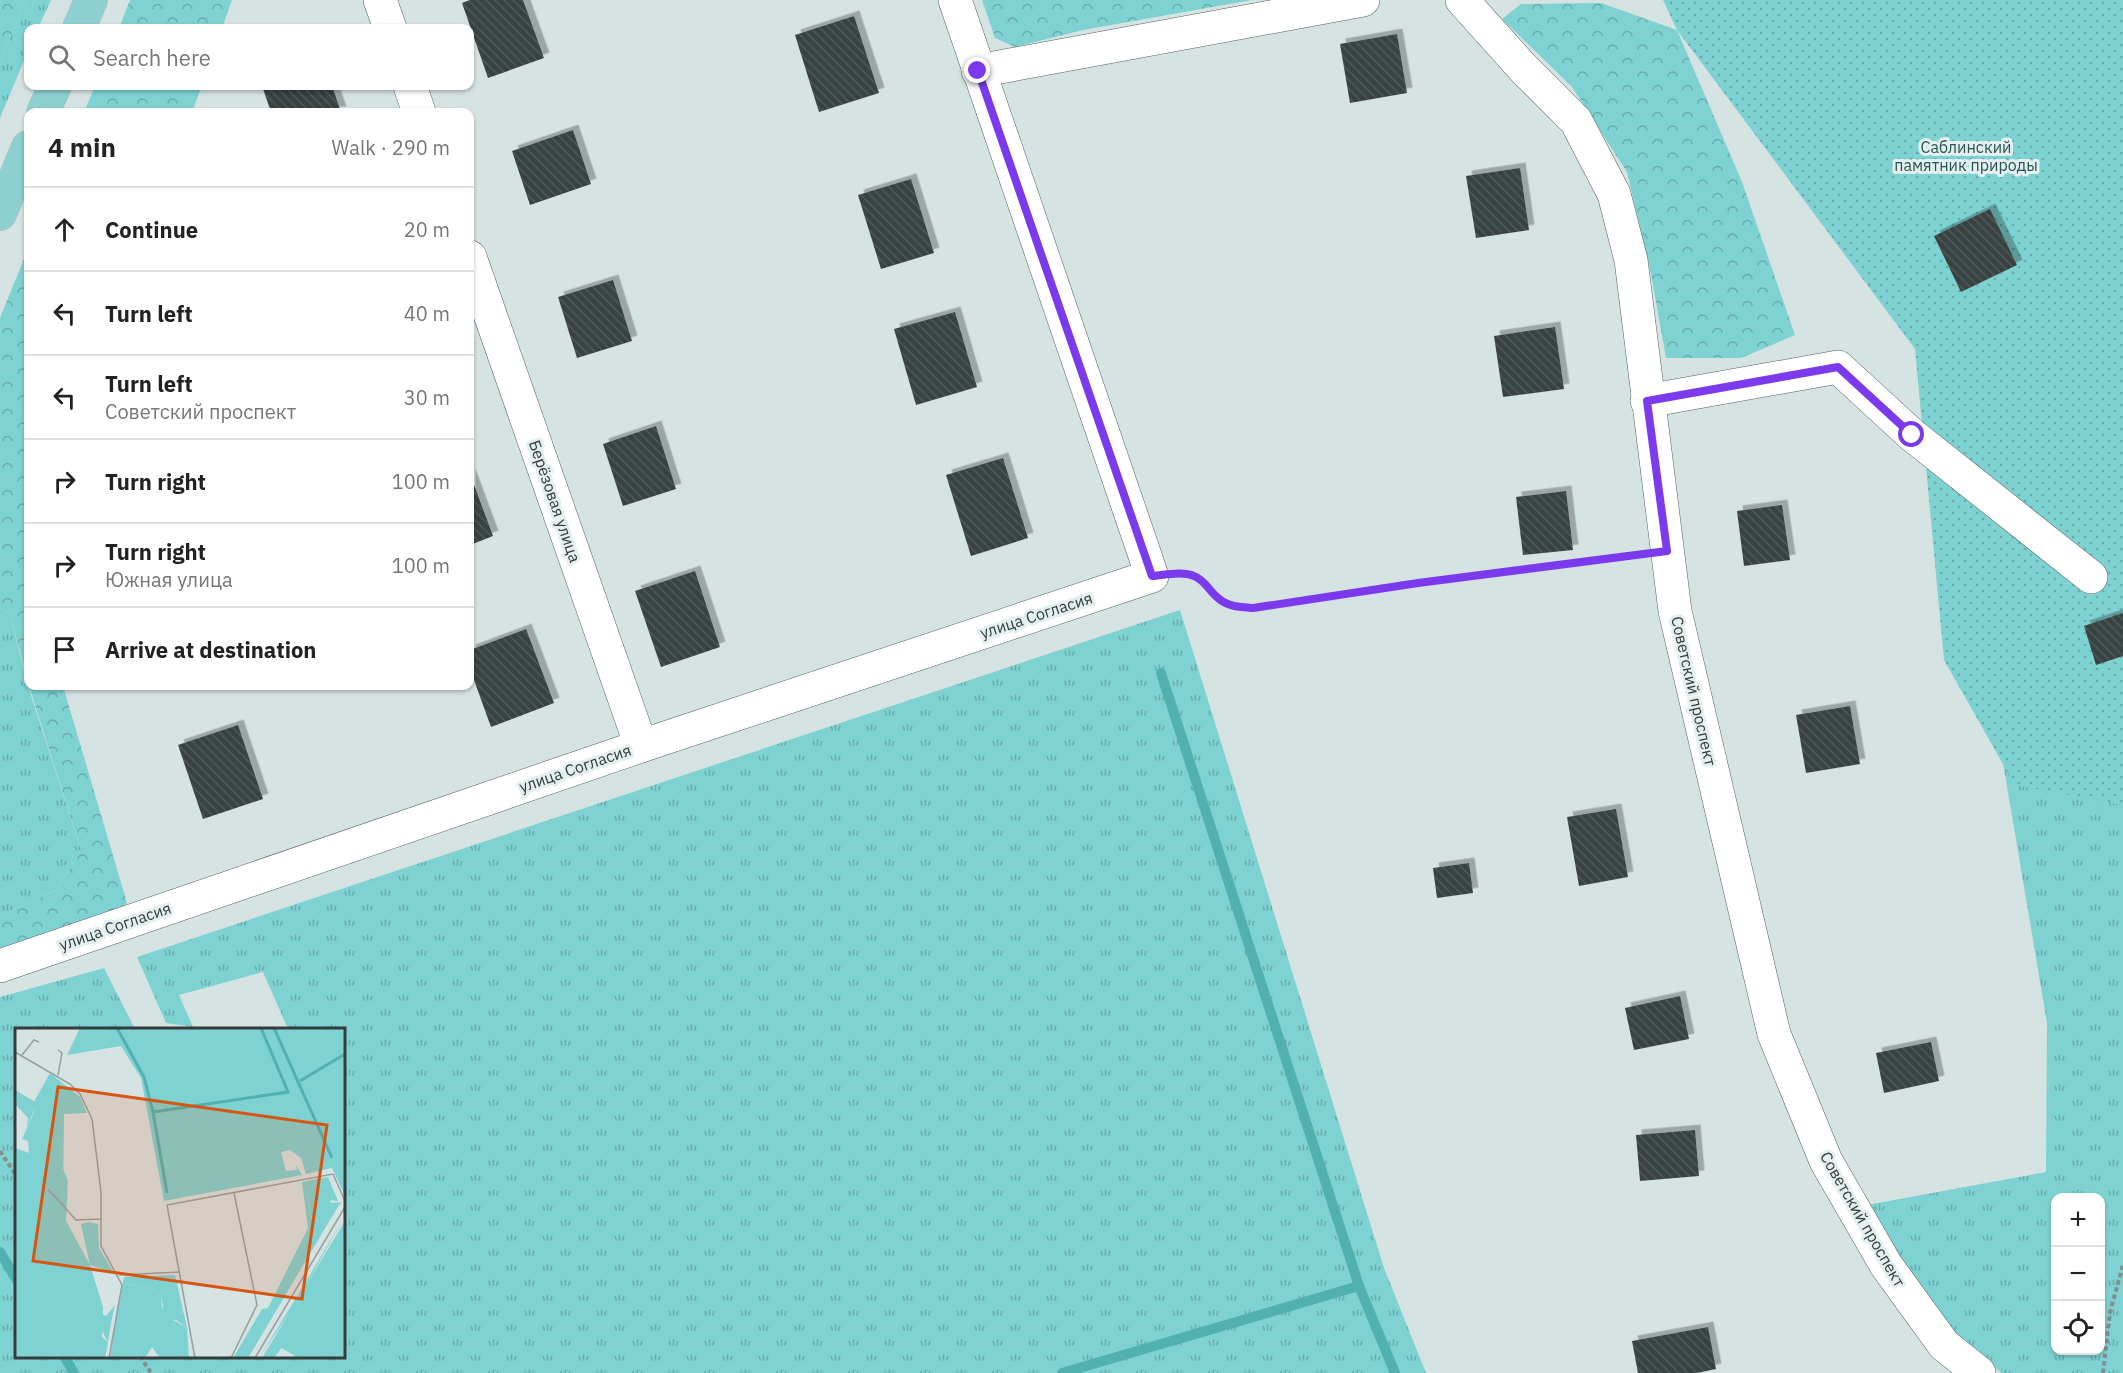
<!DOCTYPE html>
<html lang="en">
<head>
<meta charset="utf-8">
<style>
	body { margin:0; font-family:"IBM Plex Sans",sans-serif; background:#f2f2f2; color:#222 }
	.controls { position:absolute; right:18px; bottom:18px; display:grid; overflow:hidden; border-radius:12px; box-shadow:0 2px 4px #0004 }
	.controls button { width:54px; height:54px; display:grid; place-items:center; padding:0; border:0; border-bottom:2px solid #e0e0e0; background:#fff; color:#222; font:30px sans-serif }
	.stop { position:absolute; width:18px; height:18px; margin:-14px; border:4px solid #7c3aed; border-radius:50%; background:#fff }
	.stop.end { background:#7c3aed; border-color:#fff; box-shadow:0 2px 6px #0008 }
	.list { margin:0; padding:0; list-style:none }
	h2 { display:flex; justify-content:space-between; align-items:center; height:78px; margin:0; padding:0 24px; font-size:26px }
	h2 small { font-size:20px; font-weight:400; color:#767676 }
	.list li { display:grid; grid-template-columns:39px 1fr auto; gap:18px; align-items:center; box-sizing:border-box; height:84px; padding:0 24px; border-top:2px solid #e0e0e0 }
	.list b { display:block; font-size:22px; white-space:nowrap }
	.list p { margin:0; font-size:20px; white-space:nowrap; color:#767676 }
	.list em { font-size:20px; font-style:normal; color:#767676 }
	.icon { flex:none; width:33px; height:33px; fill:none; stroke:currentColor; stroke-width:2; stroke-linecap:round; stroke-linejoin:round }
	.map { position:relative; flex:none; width:2123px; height:1373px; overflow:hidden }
	.search { position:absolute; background:#fff; box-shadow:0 2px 4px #0004; left:24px; top:24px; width:450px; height:66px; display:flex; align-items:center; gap:15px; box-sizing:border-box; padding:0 21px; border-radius:12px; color:#767676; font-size:22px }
	.panel { position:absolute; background:#fff; box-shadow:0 2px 4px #0004; left:24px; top:108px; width:450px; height:582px; border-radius:12px }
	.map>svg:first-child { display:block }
</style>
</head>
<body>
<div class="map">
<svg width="2123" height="1373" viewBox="0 0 2123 1373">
	<defs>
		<pattern id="grass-tufts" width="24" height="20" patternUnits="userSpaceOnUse" patternTransform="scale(1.5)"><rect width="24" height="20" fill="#7fd2d2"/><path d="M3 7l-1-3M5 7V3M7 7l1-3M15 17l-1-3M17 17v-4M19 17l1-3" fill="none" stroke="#69abab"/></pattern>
		<pattern id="forest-crowns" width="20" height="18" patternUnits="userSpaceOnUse" patternTransform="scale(1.5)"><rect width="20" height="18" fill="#7fd2d2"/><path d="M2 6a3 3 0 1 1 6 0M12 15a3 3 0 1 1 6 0" fill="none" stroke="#69abab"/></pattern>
		<pattern id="park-dots" width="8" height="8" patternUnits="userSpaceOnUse" patternTransform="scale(1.5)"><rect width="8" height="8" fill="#7fd2d2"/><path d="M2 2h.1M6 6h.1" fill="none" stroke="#69abab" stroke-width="1.8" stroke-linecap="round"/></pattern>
		<pattern id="building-back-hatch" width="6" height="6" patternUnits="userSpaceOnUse" patternTransform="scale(1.5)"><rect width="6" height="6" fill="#394343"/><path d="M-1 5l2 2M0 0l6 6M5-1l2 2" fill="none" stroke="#4e5656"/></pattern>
		<filter id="shadow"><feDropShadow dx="5.5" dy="-5.5" stdDeviation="0" flood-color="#0004"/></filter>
	</defs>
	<rect width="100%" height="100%" fill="#d6e3e3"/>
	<!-- grass -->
	<g fill="url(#grass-tufts)" fill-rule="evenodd">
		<polygon points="26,0 51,0 38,28 28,28 28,51 0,118 0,62"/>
		<path d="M2123 392V1373H2002L1977 1354 1940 1319 1867 1205 2046 1172 2047 1023 1962 520ZM2056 1198H2100V1350H2056Z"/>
		<polygon points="0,608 10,614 28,686 81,850 57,890 9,911 0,911"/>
		<polygon points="1180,610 1384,1268 1426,1373 0,1373 0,997 104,968 135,1029 16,1030 16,1356 344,1356 344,1030 288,1029 263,972 179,995 193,1027 166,1023 137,957"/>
	</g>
	<!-- forest -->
	<g fill="url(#forest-crowns)">
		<polygon points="0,0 26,0 0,62"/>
		<polygon points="130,0 232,0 222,28 119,28"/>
		<polygon points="982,0 1252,0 1083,30 1015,47 995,38"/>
		<polygon points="1601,3 1677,30 1742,182 1795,335 1741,358 1666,358 1651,274 1627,172 1572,87 1502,19 1521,4"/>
		<polygon points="95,86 202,86 192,112 84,112"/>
		<polygon points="28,249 28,682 10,614 0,608 0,318"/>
		<polygon points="29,686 63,686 127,903 115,921 0,962 0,911 9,911 57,890 81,850"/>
	</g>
	<!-- park -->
	<polygon fill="url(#park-dots)" points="1663,0 2123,0 2123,805 2015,785 1944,660 1915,349 1677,30"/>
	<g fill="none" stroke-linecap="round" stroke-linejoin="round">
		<!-- stream -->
		<g stroke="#51b1b1" stroke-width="10">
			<polyline points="1161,673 1359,1286"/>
			<polyline points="0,1252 16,1279"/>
			<polyline points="64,1356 74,1373"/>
			<polyline points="1062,1373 1359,1286 1395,1373"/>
		</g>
	</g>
	<!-- building -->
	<g fill="url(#building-back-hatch)" filter="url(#shadow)">
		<polygon points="470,0 523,0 544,58 488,78 462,3"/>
		<polygon points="854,16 879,93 819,112 795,35"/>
		<polygon points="1397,34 1407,93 1350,103 1340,44"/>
		<polygon points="262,86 332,86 341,112 271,112"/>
		<polygon points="573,130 591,184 530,205 512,151"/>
		<polygon points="1520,168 1529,230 1476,238 1466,176"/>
		<polygon points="911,179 934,253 881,269 858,195"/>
		<polygon points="1990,209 2017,265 1961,292 1934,236"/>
		<polygon points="613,280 632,341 577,358 558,297"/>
		<polygon points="955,312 977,387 916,405 894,329"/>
		<polygon points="1555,327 1564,389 1503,397 1494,336"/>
		<polygon points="656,426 676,489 623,506 603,444"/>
		<polygon points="1003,458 1028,538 971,556 946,475"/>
		<polygon points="470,474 493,536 470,545"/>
		<polygon points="1566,491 1573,550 1523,555 1516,497"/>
		<polygon points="1782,505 1790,560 1744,566 1737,511"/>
		<polygon points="695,571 720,647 661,667 635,591"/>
		<polygon points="2123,613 2123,656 2096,665 2084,626"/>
		<polygon points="526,629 554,703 491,727 470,669 470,650"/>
		<polygon points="1850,706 1860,764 1806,773 1796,715"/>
		<polygon points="238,725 263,799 203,819 178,745"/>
		<polygon points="1616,809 1628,877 1579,886 1567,817"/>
		<polygon points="1469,863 1473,893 1437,898 1433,868"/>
		<polygon points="1680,996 1689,1039 1634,1050 1625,1008"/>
		<polygon points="1931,1042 1939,1081 1884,1093 1876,1053"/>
		<polygon points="1695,1130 1699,1176 1640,1181 1636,1135"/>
		<polygon points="1708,1327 1716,1369 1697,1373 1638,1373 1632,1341"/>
	</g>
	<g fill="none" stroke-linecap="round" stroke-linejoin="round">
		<defs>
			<g id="minor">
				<polyline points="380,0 390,28"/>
				<polyline points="1462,0 1523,68 1576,121 1614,194 1631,260 1675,611 1774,1034 1826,1161 1886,1265 1944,1345 1979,1373"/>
				<polyline points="978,71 1363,0"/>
				<polyline points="410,86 419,112"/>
				<polyline points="470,257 641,746"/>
				<polyline points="1647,401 1838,367 1912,435 2091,577"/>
				<polyline points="0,966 641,746 1152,576 955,0"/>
			</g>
			<g id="major">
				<polyline points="79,28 91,0"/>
				<polyline points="43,112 55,86"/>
				<polyline points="0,214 28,147"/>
			</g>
		</defs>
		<!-- minor casing -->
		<use href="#minor" stroke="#545f5f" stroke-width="34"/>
		<!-- major casing -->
		<use href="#major" stroke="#bec0c0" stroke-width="34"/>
		<!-- path -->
		<g stroke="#848d8d" stroke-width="4" stroke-dasharray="4.5 3" stroke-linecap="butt">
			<path d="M1185 575C1206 577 1211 597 1229 605 1235 608 1245 608 1253 608L1418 583 1634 556"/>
			<polyline points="0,1151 16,1175"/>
			<polyline points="140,1356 151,1373"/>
			<polyline points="2103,1373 2110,1312 2123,1265"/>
		</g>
		<!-- minor -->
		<use href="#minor" stroke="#fff" stroke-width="33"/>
		<!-- major -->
		<use href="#major" stroke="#8ecfcf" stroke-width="33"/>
	</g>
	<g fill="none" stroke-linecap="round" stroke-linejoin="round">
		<!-- route -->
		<path stroke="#7c3aed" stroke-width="8" d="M978 71 1152 576C1165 575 1182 571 1194 576 1205 580 1209 591 1218 598 1228 607 1240 607 1253 608L1418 583 1667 551 1647 401 1838 367 1912 435"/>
	</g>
	<g text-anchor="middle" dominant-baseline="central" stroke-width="6" stroke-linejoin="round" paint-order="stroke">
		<!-- park labels -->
		<g font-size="16" fill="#295453" stroke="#e4f0f0">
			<text x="1966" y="147">Саблинский<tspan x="1966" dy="18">памятник природы</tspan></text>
		</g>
		<!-- street labels -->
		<g font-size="16" fill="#353a3a" stroke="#e4f0f0">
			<text transform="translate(555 501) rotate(71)">Берёзовая улица</text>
			<text transform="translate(1036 615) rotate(-18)">улица Согласия</text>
			<text transform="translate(1694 691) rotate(77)">Советский проспект</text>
			<text transform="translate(575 768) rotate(-19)">улица Согласия</text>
			<text transform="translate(115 926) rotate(-19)">улица Согласия</text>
			<text transform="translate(1863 1219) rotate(60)">Советский проспект</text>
		</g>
	</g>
	<!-- overview -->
	<g transform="translate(15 1028)">
		<rect width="330" height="330" fill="#d6e3e3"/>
		<path d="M65 0H330V168L317 140 291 146 286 130 275 122 266 124 271 143 282 142 281 137 287 147 149 173 126 50 106 18 52 27ZM35 45 65 69 72 85 49 86 48 170 15 138 13 113 7 111 19 84 20 72ZM302 155 311 157 316 175 326 174 312 197 297 193 292 162ZM330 188 281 275 244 330 286 262ZM330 218V330H283L265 319ZM109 249 112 256 135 260 146 268 147 279 167 285 168 282 172 300 161 292 139 290 100 296ZM100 277 97 290 93 314 75 281 91 288Z" fill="#7fd2d2"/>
		<path d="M0 62 22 75 12 99 13 90 0 76ZM313 149 323 173 314 172 311 157 302 155 292 162 297 193 312 197 233 330H218L247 281 253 280 293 200 287 154ZM330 193V218L285 295 259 330H247ZM73 194 83 196 84 220 97 242 95 243 75 237 66 196ZM160 247 168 282 163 290 149 282 146 268 135 260 112 256 109 249ZM123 280H132L139 290 153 289 172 300 174 330H145L137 319 130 330H95L100 296Z" fill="#7fd2d2"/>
		<path d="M0 120 46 136 53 153 51 193 75 237 88 279 87 309 93 314 90 330H0Z" fill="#7fd2d2"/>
		<path fill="none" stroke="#51b1b1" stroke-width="3" d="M102 0 129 49 138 84 273 64 246 0M259 0 317 130M285 53 330 26M138 84 152 165"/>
		<path fill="none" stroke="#969f9f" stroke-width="1.5" d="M0 24 55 56 65 66 77 91 86 164V218L107 257 94 330M7 27 19 12 24 14M43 47 47 25 43 22M33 161 61 192 86 191M104 247 165 244M180 330 152 177 318 146 330 173M216 330 242 277 219 165M240 330 330 179"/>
		<path fill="#d65611" fill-opacity="0.15" stroke="#d65611" stroke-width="3" d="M43 59 312 97 287 271 18 233Z"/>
		<rect width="330" height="330" fill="none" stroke="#353a3a" stroke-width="3"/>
	</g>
</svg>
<div class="controls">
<button>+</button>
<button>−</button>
<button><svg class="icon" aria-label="locate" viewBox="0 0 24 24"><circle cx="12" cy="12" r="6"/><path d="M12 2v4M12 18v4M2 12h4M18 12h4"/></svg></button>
</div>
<div class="stop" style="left:1912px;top:435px"></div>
<div class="stop end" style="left:978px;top:71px"></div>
<div class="search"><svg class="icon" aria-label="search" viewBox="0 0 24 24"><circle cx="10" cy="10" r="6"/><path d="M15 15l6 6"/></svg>Search here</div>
<section class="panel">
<h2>4 min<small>Walk · 290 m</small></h2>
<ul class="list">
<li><svg class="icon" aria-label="ahead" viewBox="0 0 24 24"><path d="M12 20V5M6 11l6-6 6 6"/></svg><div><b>Continue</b></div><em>20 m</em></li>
<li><svg class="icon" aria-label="left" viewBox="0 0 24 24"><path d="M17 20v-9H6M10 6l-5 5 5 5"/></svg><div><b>Turn left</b></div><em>40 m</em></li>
<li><svg class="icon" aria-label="left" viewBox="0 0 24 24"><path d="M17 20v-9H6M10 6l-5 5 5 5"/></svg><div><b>Turn left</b><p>Советский проспект</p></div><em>30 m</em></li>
<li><svg class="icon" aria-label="right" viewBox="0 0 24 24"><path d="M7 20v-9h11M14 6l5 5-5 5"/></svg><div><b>Turn right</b></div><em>100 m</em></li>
<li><svg class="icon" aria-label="right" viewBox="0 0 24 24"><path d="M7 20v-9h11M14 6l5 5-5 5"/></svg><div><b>Turn right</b><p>Южная улица</p></div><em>100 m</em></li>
<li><svg class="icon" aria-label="arrive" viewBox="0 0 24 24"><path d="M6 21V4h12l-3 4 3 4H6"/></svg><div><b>Arrive at destination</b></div></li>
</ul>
</section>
</div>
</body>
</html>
